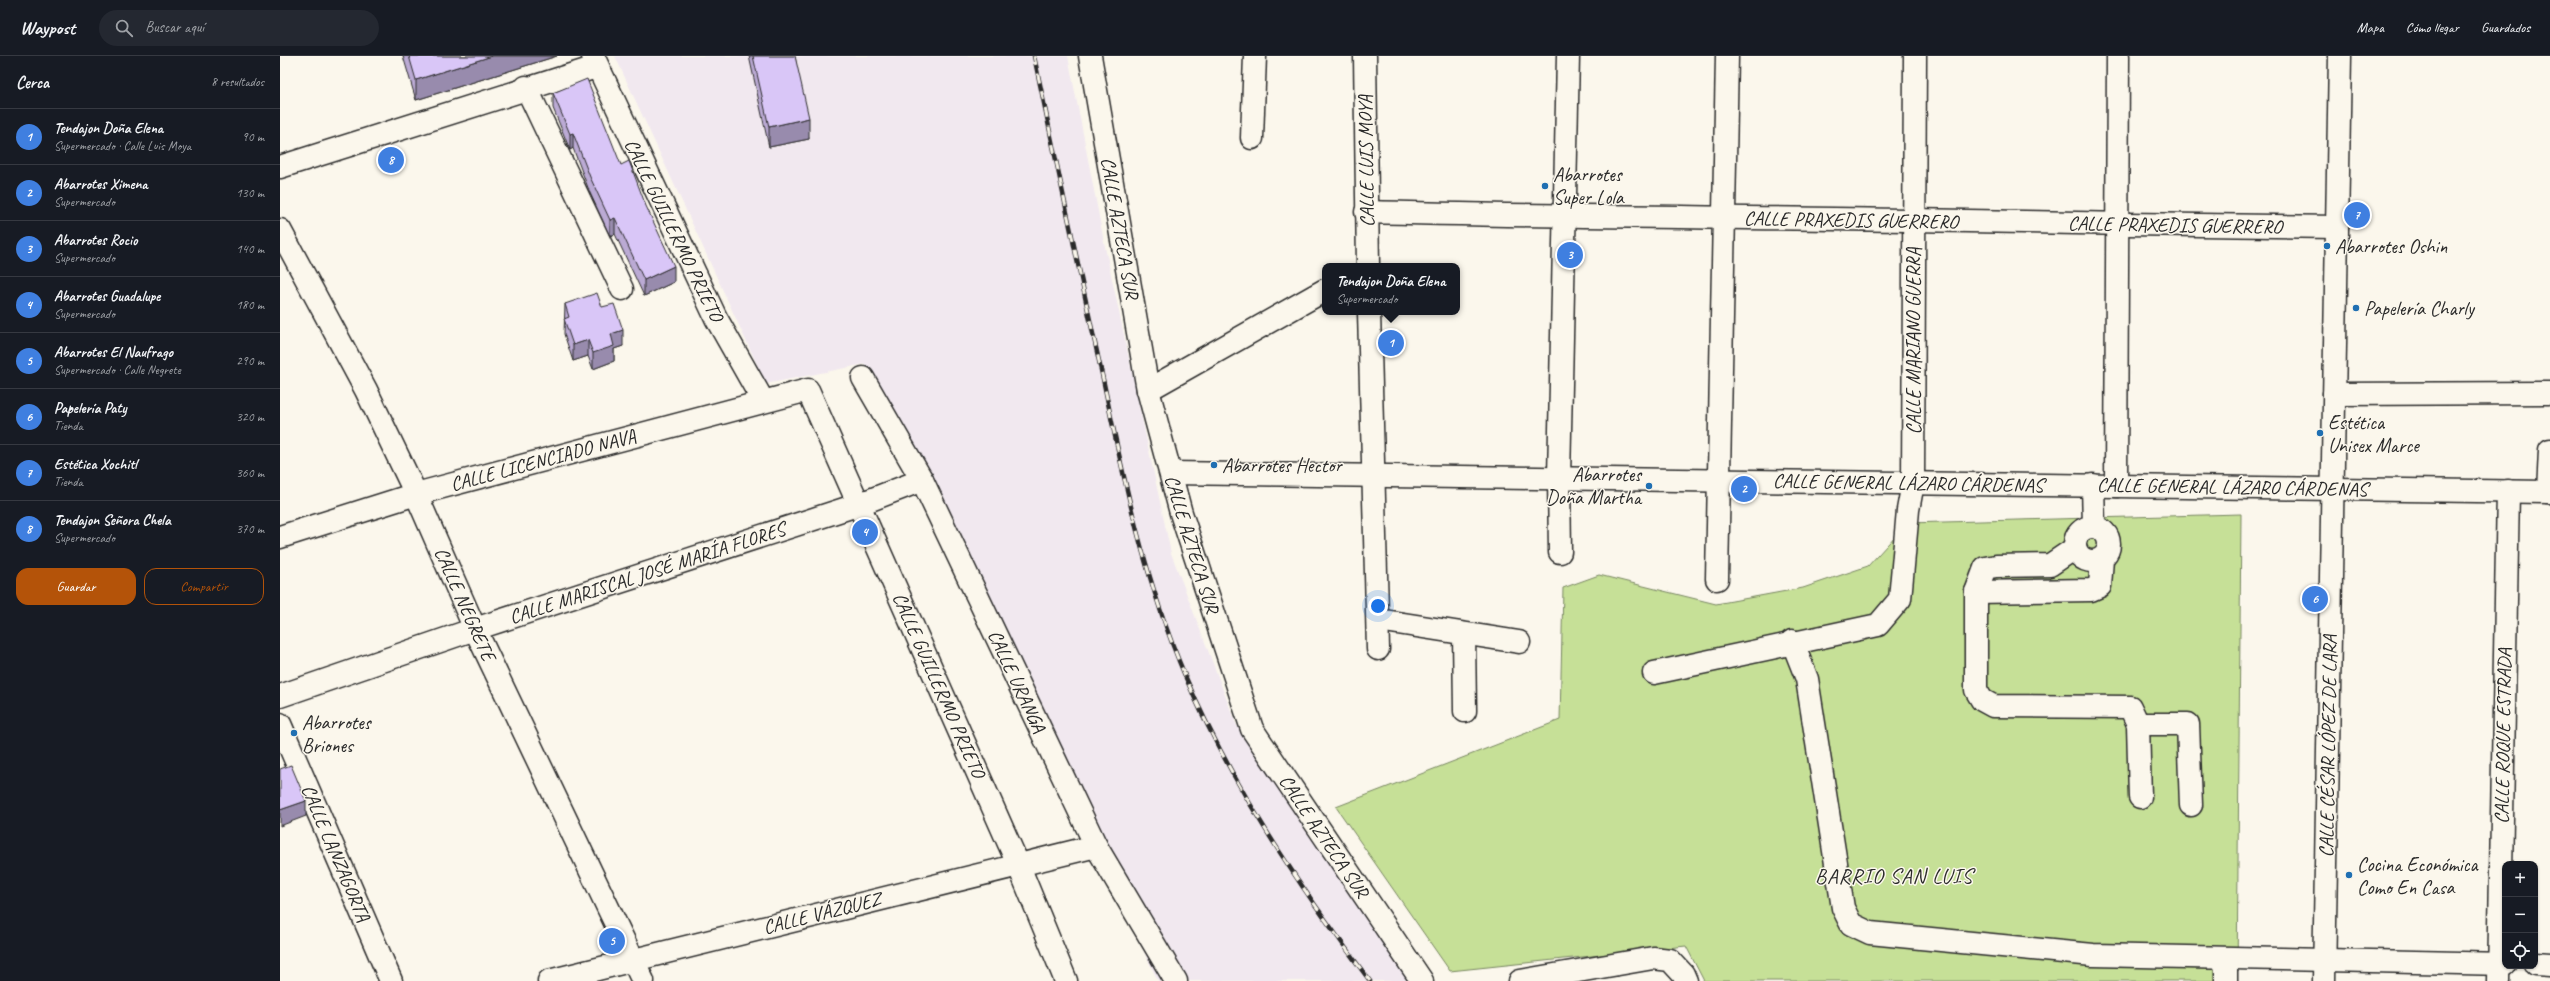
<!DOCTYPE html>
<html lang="es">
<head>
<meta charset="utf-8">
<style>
	body { margin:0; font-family:Caveat,sans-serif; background:#242831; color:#f1f3f6 }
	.controls { position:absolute; right:12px; bottom:12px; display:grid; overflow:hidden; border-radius:8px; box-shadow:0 1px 3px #0004 }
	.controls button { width:36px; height:36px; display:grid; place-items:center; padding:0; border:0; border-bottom:1px solid #363941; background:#171b24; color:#f1f3f6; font:20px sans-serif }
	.you { position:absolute; left:1098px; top:550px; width:14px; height:14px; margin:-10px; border:3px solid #fff; border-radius:50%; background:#1a73e8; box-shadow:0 0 0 6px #1a73e833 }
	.badge { display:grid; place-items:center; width:26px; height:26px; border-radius:50%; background:#b45309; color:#fff; font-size:13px; font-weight:700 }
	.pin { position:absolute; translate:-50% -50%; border:2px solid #fff; box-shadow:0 1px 4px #0006 }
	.popup { position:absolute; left:1042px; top:207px; width:138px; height:52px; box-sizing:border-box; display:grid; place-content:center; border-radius:8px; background:#171b24; filter:drop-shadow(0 1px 3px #0005); font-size:13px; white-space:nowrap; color:#9ea1a6 }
	.popup b { font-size:15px; color:#f1f3f6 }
	.popup::after { content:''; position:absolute; left:50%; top:100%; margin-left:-8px; border:8px solid transparent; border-top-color:#171b24 }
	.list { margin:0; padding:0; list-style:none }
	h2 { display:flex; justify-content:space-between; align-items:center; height:52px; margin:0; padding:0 16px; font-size:17px }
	h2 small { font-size:13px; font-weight:400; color:#9ea1a6 }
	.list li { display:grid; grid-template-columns:26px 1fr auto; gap:12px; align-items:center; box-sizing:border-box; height:56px; padding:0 16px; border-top:1px solid #363941 }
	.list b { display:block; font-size:15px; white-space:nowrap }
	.list p { margin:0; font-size:13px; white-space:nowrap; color:#9ea1a6 }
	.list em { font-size:13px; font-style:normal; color:#9ea1a6 }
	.actions { display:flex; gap:8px; padding:12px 16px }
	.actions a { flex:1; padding:9px 0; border:1px solid #b45309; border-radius:12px; text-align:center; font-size:14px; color:#b45309 }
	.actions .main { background:#b45309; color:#fff }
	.icon { flex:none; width:22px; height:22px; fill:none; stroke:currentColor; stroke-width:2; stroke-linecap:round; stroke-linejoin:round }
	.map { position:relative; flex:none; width:2270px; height:925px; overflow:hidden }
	header { display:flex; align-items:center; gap:24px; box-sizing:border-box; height:56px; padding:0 20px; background:#171b24; border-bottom:1px solid #363941 }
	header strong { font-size:19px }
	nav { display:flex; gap:22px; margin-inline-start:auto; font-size:14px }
	.search { width:280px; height:36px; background:#242831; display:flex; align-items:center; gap:10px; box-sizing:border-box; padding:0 14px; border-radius:22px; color:#9ea1a6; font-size:15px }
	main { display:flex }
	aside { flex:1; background:#171b24 }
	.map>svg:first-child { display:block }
</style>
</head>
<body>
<header>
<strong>Waypost</strong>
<div class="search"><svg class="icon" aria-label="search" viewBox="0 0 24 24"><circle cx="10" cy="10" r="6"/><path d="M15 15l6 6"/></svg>Buscar aquí</div>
<nav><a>Mapa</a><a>Cómo llegar</a><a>Guardados</a></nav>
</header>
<main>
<aside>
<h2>Cerca<small>8 resultados</small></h2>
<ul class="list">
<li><span class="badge" style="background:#3f7fe0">1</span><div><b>Tendajon Doña Elena</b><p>Supermercado · Calle Luis Moya</p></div><em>90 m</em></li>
<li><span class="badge" style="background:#3f7fe0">2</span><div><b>Abarrotes Ximena</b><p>Supermercado</p></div><em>130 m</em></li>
<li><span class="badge" style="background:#3f7fe0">3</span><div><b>Abarrotes Rocio</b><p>Supermercado</p></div><em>140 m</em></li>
<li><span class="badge" style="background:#3f7fe0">4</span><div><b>Abarrotes Guadalupe</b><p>Supermercado</p></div><em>180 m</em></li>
<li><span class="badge" style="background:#3f7fe0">5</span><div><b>Abarrotes El Naufrago</b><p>Supermercado · Calle Negrete</p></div><em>290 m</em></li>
<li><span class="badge" style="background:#3f7fe0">6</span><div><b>Papelería Paty</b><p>Tienda</p></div><em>320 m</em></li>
<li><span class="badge" style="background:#3f7fe0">7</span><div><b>Estética Xochitl</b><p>Tienda</p></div><em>360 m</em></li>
<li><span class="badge" style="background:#3f7fe0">8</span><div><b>Tendajon Señora Chela</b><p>Supermercado</p></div><em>370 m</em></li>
</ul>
<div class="actions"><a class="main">Guardar</a><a>Compartir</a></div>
</aside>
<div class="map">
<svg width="2270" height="925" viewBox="0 0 2270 925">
	<rect width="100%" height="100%" fill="#fbf7ec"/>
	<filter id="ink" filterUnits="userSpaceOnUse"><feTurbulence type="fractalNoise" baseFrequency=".025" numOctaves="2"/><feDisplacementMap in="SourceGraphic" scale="8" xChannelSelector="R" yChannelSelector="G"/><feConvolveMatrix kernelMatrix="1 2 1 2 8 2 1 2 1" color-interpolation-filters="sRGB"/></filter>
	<g filter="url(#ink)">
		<!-- built -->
		<polygon fill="#f1e8ef" points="335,0 788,0 824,186 891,497 956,668 1128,925 878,925 819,802 789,761 645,412 585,308 486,328"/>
		<!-- park -->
		<polygon fill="#c6e097" stroke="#788661" points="1961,458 1957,925 1424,925 1406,890 1170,915 1056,751 1280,664 1283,532 1319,519 1436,548 1523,532 1588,510 1627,467"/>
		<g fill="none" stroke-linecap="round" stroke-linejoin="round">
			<defs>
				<g id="street">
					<polyline points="313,0 436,262 483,345"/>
					<polyline points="1085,0 1088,210"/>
					<polyline points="246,31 342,233"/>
					<polyline points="972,82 975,0"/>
					<polyline points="0,111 316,11"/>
					<path d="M1086 156C1268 161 1450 161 1632 164 1774 166 1915 170 2057 171"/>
					<polyline points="0,174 86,334 136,438 195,573 363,925"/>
					<polyline points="1089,256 1098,593"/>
					<polyline points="583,322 642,424 816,790 896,925"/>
					<polyline points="868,334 1045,234"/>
					<polyline points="2054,338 2270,337"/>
					<polyline points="891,417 2270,436"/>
					<polyline points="1813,429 1814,470"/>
					<polyline points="1836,430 1838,0"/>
					<polyline points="2268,436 2270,394"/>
					<circle cx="1812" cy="488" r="17"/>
					<polyline points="0,481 136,438 528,334 738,808 786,925"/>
					<polyline points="1795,492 1770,509 1716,510 1705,512 1696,536 1696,634 1702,644 1713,650 1850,651 1858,668 1860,741"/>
					<polyline points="1280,496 1279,422 1288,0"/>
					<polyline points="1437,523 1447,0"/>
					<polyline points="1696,536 1811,534 1820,530 1822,503"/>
					<polyline points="1098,564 1239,586"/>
					<polyline points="1184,578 1185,655"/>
					<polyline points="1512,585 1527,623 1563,852 1571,868 1590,877 1813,899 2225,908"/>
					<polyline points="1374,617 1598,569 1620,543 1628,454 1633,427 1635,0"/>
					<polyline points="0,640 195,573 580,448 642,424"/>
					<polyline points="0,668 111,925"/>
					<polyline points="1858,668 1908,668 1911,749"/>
					<polyline points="1946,903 1946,925"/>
					<polyline points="2255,908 2270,909"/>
					<polyline points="269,925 816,790"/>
					<polyline points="1240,925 1373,902 1390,904 1403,918 1406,925"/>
					<polyline points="2044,925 2060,0"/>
					<polyline points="2219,925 2228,435"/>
				</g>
				<polyline id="secondary" points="810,0 868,334 901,457 972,673 1142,925"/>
			</defs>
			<!-- street casing -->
			<use href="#street" stroke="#2b2b2b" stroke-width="25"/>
			<!-- secondary casing -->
			<use href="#secondary" stroke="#2b2b2b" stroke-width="25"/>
			<!-- street -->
			<use href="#street" stroke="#fbf7ec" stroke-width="22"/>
			<!-- secondary -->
			<use href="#secondary" stroke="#fbf7ec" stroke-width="22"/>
			<defs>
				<path id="rail" d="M754 0C777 108 799 216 823 323 844 425 865 526 906 622 953 732 1019 830 1090 925"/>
			</defs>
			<!-- rail casing -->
			<use href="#rail" stroke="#2b2b2b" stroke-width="4.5"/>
			<!-- rail -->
			<use href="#rail" stroke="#fbf7ec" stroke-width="3" stroke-dasharray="9" stroke-linecap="butt"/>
		</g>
		<!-- wall -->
		<g fill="#bbaad4" stroke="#2b2b2b">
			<polygon points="123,0 277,0 136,44"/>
			<polygon points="469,0 515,0 529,83 489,91"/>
			<polygon points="273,37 341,109 394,226 364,240 335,178 330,180 310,137 293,92 290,94 273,52"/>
			<polygon points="285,248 322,251 343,290 334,293 334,305 313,313 308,300 293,305 284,278"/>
		</g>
		<!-- shaded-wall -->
		<g fill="#988bad" stroke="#2b2b2b">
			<polygon points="212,0 277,0 136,44 136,24"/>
			<polygon points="529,62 529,83 489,91 489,71"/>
			<polygon points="293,77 293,92 290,94 290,78"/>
			<polygon points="335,162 335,178 330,180 330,164"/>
			<polygon points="394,210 394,226 364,240 364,224"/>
			<polygon points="343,274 343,290 334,293 334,305 313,313 313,297 331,278"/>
			<polygon points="308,284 308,300 293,305 293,289"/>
			<polygon points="26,745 26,760 0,770 0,754"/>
		</g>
		<!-- building -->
		<g fill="#d9c6f7" stroke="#2b2b2b">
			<polygon points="129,0 212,0 136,24"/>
			<polygon points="473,0 515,0 529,62 489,71"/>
			<polygon points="307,23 341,109 349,105 366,150 394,210 364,224 335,162 330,164 310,121 293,77 290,78 273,37"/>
			<polygon points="317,237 322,251 334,248 343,274 331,278 334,290 313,297 308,284 293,289 284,263 289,261 285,248"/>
			<polygon points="11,709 26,745 0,754 0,713"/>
		</g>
	</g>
	<!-- markers -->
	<g fill="#1f6fb2" stroke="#fbf7ec" stroke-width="1.5">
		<circle cx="1265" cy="130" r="4"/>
		<circle cx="2047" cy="190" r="4"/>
		<circle cx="2076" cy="252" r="4"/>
		<circle cx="2040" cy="377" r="4"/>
		<circle cx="934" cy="409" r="4"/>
		<circle cx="1369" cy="430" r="4"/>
		<circle cx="14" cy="677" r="4"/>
		<circle cx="2069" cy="819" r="4"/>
	</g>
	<g text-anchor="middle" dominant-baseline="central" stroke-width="3" stroke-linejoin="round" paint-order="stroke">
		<!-- street labels -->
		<g font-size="20" fill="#2b2b2b" stroke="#fbf7ec">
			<text transform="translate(1086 105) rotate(-91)">CALLE LUIS MOYA</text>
			<text transform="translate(1571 164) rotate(1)">CALLE PRAXEDIS GUERRERO</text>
			<text transform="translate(1895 169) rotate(1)">CALLE PRAXEDIS GUERRERO</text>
			<text transform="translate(840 172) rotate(80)">CALLE AZTECA SUR</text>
			<text transform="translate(394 174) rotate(64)">CALLE GUILLERMO PRIETO</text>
			<text transform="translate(1633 285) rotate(-90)">CALLE MARIANO GUERRA</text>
			<text transform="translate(263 404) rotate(-15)">CALLE LICENCIADO NAVA</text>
			<text transform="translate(1628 427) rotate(1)">CALLE GENERAL LÁZARO CÁRDENAS</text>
			<text transform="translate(1952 431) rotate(1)">CALLE GENERAL LÁZARO CÁRDENAS</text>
			<text transform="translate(912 488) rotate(73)">CALLE AZTECA SUR</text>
			<text transform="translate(367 517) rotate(-18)">CALLE MARISCAL JOSÉ MARÍA FLORES</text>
			<text transform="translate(185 548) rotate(66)">CALLE NEGRETE</text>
			<text transform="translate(737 625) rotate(65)">CALLE URANGA</text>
			<text transform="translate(659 629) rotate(66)">CALLE GUILLERMO PRIETO</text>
			<text transform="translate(2223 680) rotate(-89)">CALLE ROQUE ESTRADA</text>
			<text transform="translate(2048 690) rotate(-89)">CALLE CÉSAR LÓPEZ DE LARA</text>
			<text transform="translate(1044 780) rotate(56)">CALLE AZTECA SUR</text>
			<text transform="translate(56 797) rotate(67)">CALLE LANZAGORTA</text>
			<text transform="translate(542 857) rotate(-14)">CALLE VÁZQUEZ</text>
		</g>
		<!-- poi labels -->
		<g font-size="20" fill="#2b2b2b" stroke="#fbf7ec" text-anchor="start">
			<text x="1273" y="118">Abarrotes<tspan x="1273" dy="23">Super Lola</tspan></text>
			<text x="2055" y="190">Abarrotes Oshin</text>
			<text x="2084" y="252">Papelería Charly</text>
			<text x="2048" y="366">Estética<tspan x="2048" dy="23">Unisex Marce</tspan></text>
			<text x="942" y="409">Abarrotes Hector</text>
			<text x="1361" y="418" text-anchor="end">Abarrotes<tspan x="1361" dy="23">Doña Martha</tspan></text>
			<text x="22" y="666">Abarrotes<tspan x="22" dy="23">Briones</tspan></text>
			<text x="2077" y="808">Cocina Económica<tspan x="2077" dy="23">Como En Casa</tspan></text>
		</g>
		<!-- neighbourhood labels -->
		<g font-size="21" letter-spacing="1" fill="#2b2b2b" stroke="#fbf7ec">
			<text x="1614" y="820">BARRIO SAN LUIS</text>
		</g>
	</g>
</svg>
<div class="controls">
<button>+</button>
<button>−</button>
<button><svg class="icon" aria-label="locate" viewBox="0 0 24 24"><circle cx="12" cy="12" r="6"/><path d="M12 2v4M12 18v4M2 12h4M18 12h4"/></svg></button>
</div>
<div class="you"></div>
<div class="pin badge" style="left:1111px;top:287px;background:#3f7fe0">1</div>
<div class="popup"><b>Tendajon Doña Elena</b>Supermercado</div>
<div class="pin badge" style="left:1464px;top:433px;background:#3f7fe0">2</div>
<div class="pin badge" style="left:1290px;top:199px;background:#3f7fe0">3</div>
<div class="pin badge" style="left:585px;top:476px;background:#3f7fe0">4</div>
<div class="pin badge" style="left:332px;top:885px;background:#3f7fe0">5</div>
<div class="pin badge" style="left:2035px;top:543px;background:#3f7fe0">6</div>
<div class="pin badge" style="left:2077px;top:159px;background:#3f7fe0">7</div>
<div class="pin badge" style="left:111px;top:104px;background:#3f7fe0">8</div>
</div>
</main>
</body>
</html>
